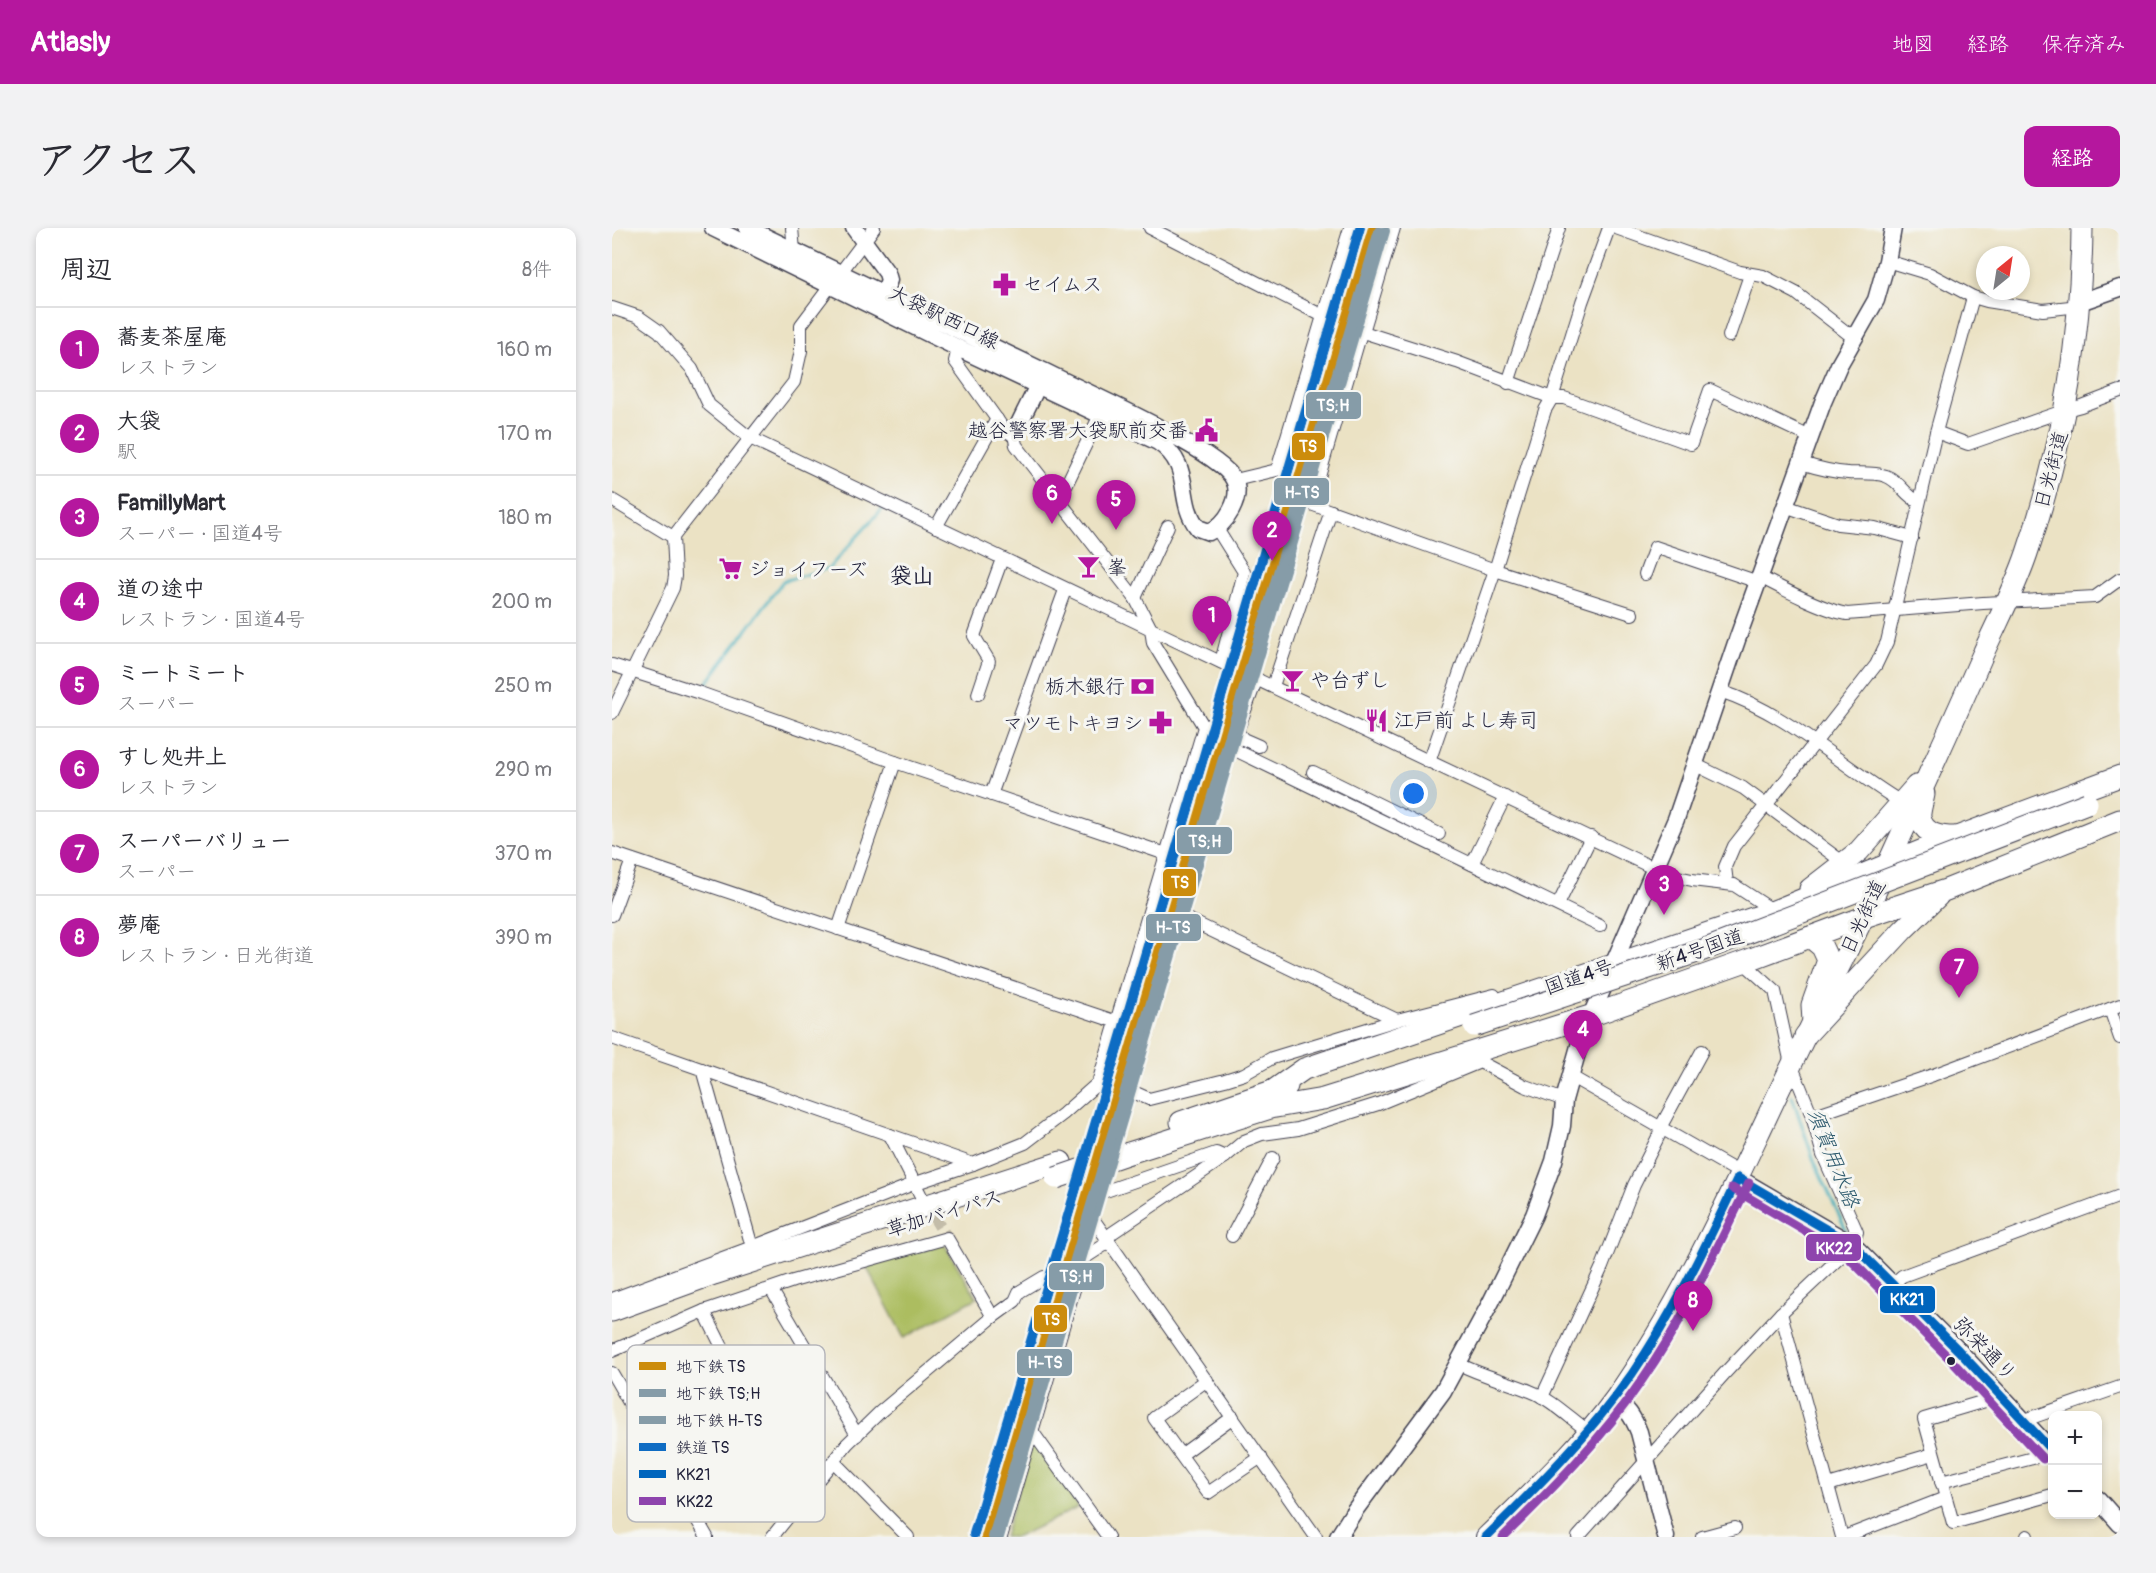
<!DOCTYPE html>
<html lang="ja">
<head>
<meta charset="utf-8">
<style>
	body { margin:0; font-family:Pangolin,"Klee One",sans-serif; background:#f2f2f3; color:#2b2b33 }
	.controls { position:absolute; right:18px; bottom:18px; display:grid; overflow:hidden; border-radius:12px; box-shadow:0 3px 9px #0003 }
	.controls button { width:54px; height:54px; display:grid; place-items:center; padding:0; border:0; border-bottom:2px solid #e1e1e2; background:#fff; color:#2b2b33; font:30px sans-serif }
	.compass { position:absolute; left:1364px; top:18px; width:54px; height:54px; border-radius:50%; background:#fff; box-shadow:0 3px 9px #0003; rotate:30deg }
	.you { position:absolute; left:802px; top:566px; width:21px; height:21px; margin:-15px; border:4px solid #fff; border-radius:50%; background:#1a73e8; box-shadow:0 0 0 9px #1a73e833 }
	.badge { display:grid; place-items:center; width:39px; height:39px; border-radius:50%; background:#b5179e; color:#fff; font-size:20px; font-weight:700 }
	.pin { position:absolute; translate:-50% -50px; filter:drop-shadow(0 2px 3px #0008) }
	.pin::after { content:''; position:absolute; top:32px; width:21px; height:18px; background:inherit; clip-path:polygon(0 0,100% 0,50% 100%) }
	.list { margin:0; padding:0; list-style:none }
	h2 { display:flex; justify-content:space-between; align-items:center; height:78px; margin:0; padding:0 24px; font-size:26px }
	h2 small { font-size:20px; font-weight:400; color:#7c7c81 }
	.list li { display:grid; grid-template-columns:39px 1fr auto; gap:18px; align-items:center; box-sizing:border-box; height:84px; padding:0 24px; border-top:2px solid #e1e1e2 }
	.list b { display:block; font-size:22px; white-space:nowrap }
	.list p { margin:0; font-size:20px; white-space:nowrap; color:#7c7c81 }
	.list em { font-size:20px; font-style:normal; color:#7c7c81 }
	.map { position:relative; flex:none; width:1508px; height:1309px; overflow:hidden; border-radius:12px }
	header { display:flex; align-items:center; gap:36px; box-sizing:border-box; height:84px; padding:0 30px; background:#b5179e; color:#fff }
	header strong { font-size:28px }
	nav { display:flex; gap:33px; margin-inline-start:auto; font-size:21px }
	.intro { display:flex; align-items:center; justify-content:space-between; box-sizing:border-box; height:144px; padding:0 36px }
	h1 { margin:0; font-size:42px }
	.button { padding:15px 27px; border-radius:12px; background:#b5179e; color:#fff; font-size:21px; font-weight:700 }
	main { display:flex; gap:36px; padding:0 36px }
	aside { flex:1; background:#fff; border-radius:12px; box-shadow:0 3px 9px #0003 }
	.map>svg:first-child { display:block }
</style>
</head>
<body>
<header>
<strong>Atlasly</strong>
<nav><a>地図</a><a>経路</a><a>保存済み</a></nav>
</header>
<div class="intro"><h1>アクセス</h1><a class="button">経路</a></div>
<main>
<aside>
<h2>周辺<small>8件</small></h2>
<ul class="list">
<li><span class="badge">1</span><div><b>蕎麦茶屋庵</b><p>レストラン</p></div><em>160 m</em></li>
<li><span class="badge">2</span><div><b>大袋</b><p>駅</p></div><em>170 m</em></li>
<li><span class="badge">3</span><div><b>FamillyMart</b><p>スーパー · 国道4号</p></div><em>180 m</em></li>
<li><span class="badge">4</span><div><b>道の途中</b><p>レストラン · 国道4号</p></div><em>200 m</em></li>
<li><span class="badge">5</span><div><b>ミートミート</b><p>スーパー</p></div><em>250 m</em></li>
<li><span class="badge">6</span><div><b>すし処井上</b><p>レストラン</p></div><em>290 m</em></li>
<li><span class="badge">7</span><div><b>スーパーバリュー</b><p>スーパー</p></div><em>370 m</em></li>
<li><span class="badge">8</span><div><b>夢庵</b><p>レストラン · 日光街道</p></div><em>390 m</em></li>
</ul>
</aside>
<div class="map">
<svg width="1508" height="1309" viewBox="0 0 1508 1309">
	<rect width="100%" height="100%" fill="#f6f6f2"/>
	<filter id="ink" filterUnits="userSpaceOnUse"><feTurbulence type="fractalNoise" baseFrequency=".0167" numOctaves="2"/><feDisplacementMap in="SourceGraphic" scale="12" xChannelSelector="R" yChannelSelector="G"/><feConvolveMatrix kernelMatrix="1 2 1 2 8 2 1 2 1" color-interpolation-filters="sRGB"/></filter>
	<filter id="wash" filterUnits="userSpaceOnUse"><feTurbulence type="fractalNoise" baseFrequency=".008" numOctaves="4" result="noise"/><feDisplacementMap in="SourceGraphic" scale="24" xChannelSelector="R" yChannelSelector="G"/><feGaussianBlur stdDeviation="1.35" result="paint"/><feColorMatrix in="noise" values="0 0 0 0 0 0 0 0 0 0 0 0 0 0 0 0 0 1.4 0 .05"/><feComposite in="paint" operator="in"/></filter>
	<g filter="url(#wash)">
		<rect width="100%" height="100%" fill="#ebe2c4"/>
		<!-- green -->
		<g fill="#acbd61" stroke="#67704e" stroke-width="1.5">
			<polygon points="332,1016 365,1070 292,1110 254,1038"/>
			<polygon points="420,1212 467,1279 405,1309 392,1309"/>
		</g>
		<g fill="none" stroke-linecap="round" stroke-linejoin="round">
			<!-- stream -->
			<g stroke="#3cacb9" stroke-width="3">
				<polyline points="92,459 171,353 217,340 271,280"/>
				<polyline points="1180,868 1201,930 1234,1002"/>
			</g>
		</g>
	</g>
	<g filter="url(#ink)">
		<g fill="none" stroke-linecap="round" stroke-linejoin="round">
			<!-- minor-tunnel -->
			<polyline stroke="#c3bca9" stroke-width="12" stroke-dasharray="12 6" stroke-linecap="butt" points="312,973 335,1010"/>
			<defs>
				<g id="minor">
					<polyline points="180,0 182,23"/>
					<polyline points="538,0 711,88 738,0"/>
					<polyline points="1004,0 1128,44 1151,48 1184,65 1243,111"/>
					<polyline points="1275,33 1318,46 1361,69 1375,73 1431,82 1467,78"/>
					<polyline points="0,80 27,89 47,103 80,141 97,177 138,210 539,401 541,415 592,499 486,855 451,886 413,915 361,936 0,810"/>
					<polyline points="751,104 782,0"/>
					<polyline points="1117,108 1138,47"/>
					<polyline points="346,120 343,133 394,204 402,206 404,217 523,370 539,401 1056,647 1080,652 1122,657 1162,683"/>
					<polyline points="896,155 947,0"/>
					<polyline points="1324,204 1356,216 1454,182 1469,178 1508,163"/>
					<path d="M1189 235C1205 240 1220 244 1236 245 1249 246 1261 244 1274 248 1288 253 1293 268 1307 274"/>
					<polyline points="623,252 665,242 711,88"/>
					<polyline points="0,272 61,309"/>
					<polyline points="447,272 488,187"/>
					<polyline points="1173,278 1226,296 1263,300 1300,310"/>
					<polyline points="324,299 385,191"/>
					<polyline points="605,301 632,344 609,434"/>
					<polyline points="1033,346 1043,319 1146,354"/>
					<path d="M1148 349C1171 361 1211 382 1235 386L1371 375 1483 369 1508 351"/>
					<polyline points="523,370 556,298"/>
					<polyline points="1020,386 883,342 699,276 748,108 751,104 845,134 940,170 952,170 1079,216 1098,162 1198,209"/>
					<polyline points="0,437 88,465 283,534 554,626"/>
					<polyline points="645,450 611,542 479,988 704,1309"/>
					<polyline points="661,458 719,283"/>
					<path d="M1108 463C1176 485 1229 538 1289 574"/>
					<polyline points="366,466 377,433 362,408 390,331"/>
					<polyline points="0,485 61,360 63,348 61,309 182,154 189,123 189,97 262,0"/>
					<polyline points="626,504 631,511 647,518"/>
					<polyline points="619,520 988,698"/>
					<polyline points="817,534 883,342 933,182 940,170 970,74 997,0"/>
					<polyline points="1084,537 1131,560 1232,635"/>
					<polyline points="701,544 827,606"/>
					<polyline points="379,567 453,362"/>
					<polyline points="0,625 505,794"/>
					<polyline points="860,636 893,569"/>
					<polyline points="1115,655 1113,639 1122,618 1264,437 1275,414 1324,204 1361,69"/>
					<polyline points="946,677 979,609"/>
					<polyline points="0,687 20,632"/>
					<polyline points="569,688 785,792"/>
					<polyline points="226,701 283,534"/>
					<polyline points="1498,781 1508,810"/>
					<polyline points="90,841 140,1019"/>
					<polyline points="958,848 1128,945"/>
					<polyline points="517,862 537,871 613,852 632,846 660,830 785,792 882,767"/>
					<polyline points="1200,888 1321,847 1508,777"/>
					<polyline points="1048,900 1090,823"/>
					<polyline points="278,907 309,968"/>
					<polyline points="488,965 604,925 613,929"/>
					<polyline points="620,1008 661,930"/>
					<polyline points="1281,1056 1290,1048 1508,968"/>
					<polyline points="159,1061 245,1207"/>
					<polyline points="0,1071 140,1019 304,955 361,936"/>
					<polyline points="92,1083 113,1125"/>
					<polyline points="1169,1085 1230,1309"/>
					<polyline points="381,1089 403,1073 407,1064 432,1049"/>
					<polyline points="0,1123 92,1083 181,1053 335,1010 381,1089 268,1184 235,1216 160,1309"/>
					<path d="M847 1136C870 1148 894 1153 918 1163 939 1171 958 1190 976 1203"/>
					<polyline points="0,1145 95,1309"/>
					<polyline points="595,1152 542,1190 596,1265 649,1229"/>
					<polyline points="1390,1168 1312,1191 1341,1295 1440,1267"/>
					<polyline points="930,1169 990,1039 1022,957 1050,901"/>
					<polyline points="1413,1192 1508,1159"/>
					<polyline points="420,1203 496,1309"/>
					<polyline points="569,1227 621,1189"/>
					<polyline points="222,1234 296,1309"/>
					<polyline points="1329,1254 1440,1225"/>
					<polyline points="1216,1257 1321,1226"/>
					<polyline points="1415,1308 1415,1309"/>
					<polyline points="389,1309 471,1031 491,1018 500,1005 613,929 632,913 650,906 686,901 766,876 868,834 913,858 952,872"/>
					<polyline points="966,1309 1112,1146 1169,1085 1241,1017 1245,1004 1211,927 1200,888 1179,836 1163,763 1131,734"/>
					<polyline points="1090,1309 1123,1300"/>
					<polyline points="1232,1309 1333,1270"/>
				</g>
				<g id="tertiary">
					<path d="M101 0 346 120 546 214C583 239 563 271 586 300L597 304C614 297 631 270 622 252 609 223 463 159 429 142 331 94 233 48 135 0"/>
					<polyline points="242,0 275,45 277,52 272,65"/>
					<polyline points="1468,74 1508,60"/>
					<polyline points="402,206 431,147"/>
					<polyline points="1126,950 1241,1017 1346,1122 1440,1223"/>
					<path d="M1002 1171C1015 1180 1021 1189 1027 1204L1054 1309"/>
					<polyline points="1486,1271 1508,1296"/>
					<polyline points="726,1309 743,1282 831,1163 879,1074 922,987 942,933 950,898 952,872 969,811 1064,591 1126,409 1211,174 1227,137 1264,72 1275,33 1281,0"/>
				</g>
				<path id="primary" d="M874 1309C919 1265 967 1220 1004 1169 1064 1083 1108 988 1153 893 1185 824 1219 757 1252 689"/>
				<g id="trunk">
					<path d="M1312 566C1311 573 1307 583 1308 590 1312 607 1329 609 1343 609"/>
					<polyline points="1198,661 1247,623 1304,558"/>
					<path d="M1252 689C1291 602 1332 515 1370 428 1385 394 1403 361 1415 325 1451 219 1469 111 1470 0"/>
					<polyline points="1198,709 1210,719 1216,732 1200,777 1201,794"/>
					<polyline points="1193,808 1291,702 1326,668"/>
					<polyline points="662,862 692,841 1162,683 1326,616 1508,548"/>
					<polyline points="664,879 711,871 978,788 1131,734 1252,689 1334,662 1508,592"/>
					<polyline points="569,894 675,858"/>
					<polyline points="517,925 677,874"/>
					<polyline points="0,1083 102,1046 449,934"/>
				</g>
			</defs>
			<!-- minor casing -->
			<use href="#minor" stroke="#403f50" stroke-width="14"/>
			<!-- tertiary casing -->
			<use href="#tertiary" stroke="#403f50" stroke-width="19"/>
			<!-- primary casing -->
			<use href="#primary" stroke="#403f50" stroke-width="22"/>
			<!-- trunk casing -->
			<use href="#trunk" stroke="#403f50" stroke-width="23"/>
			<!-- minor -->
			<use href="#minor" stroke="#fff" stroke-width="12"/>
			<!-- tertiary -->
			<use href="#tertiary" stroke="#fff" stroke-width="16"/>
			<!-- primary -->
			<use href="#primary" stroke="#fff" stroke-width="20"/>
			<!-- trunk -->
			<use href="#trunk" stroke="#fff" stroke-width="21"/>
			<defs>
				<g id="trunk-bridge">
					<polyline points="862,798 1091,722 1475,575"/>
					<polyline points="444,950 517,925"/>
				</g>
			</defs>
			<!-- trunk-bridge casing -->
			<use href="#trunk-bridge" stroke="#403f50" stroke-width="23" stroke-linecap="butt"/>
			<!-- trunk-bridge -->
			<use href="#trunk-bridge" stroke="#fff" stroke-width="21"/>
			<defs>
				<g id="bus-1">
					<polyline points="1126,950 1241,1017 1346,1122 1440,1223"/>
					<path d="M874 1309C926 1258 978 1206 1020 1146 1062 1085 1094 1017 1126 950"/>
				</g>
				<g id="bus-2">
					<polyline points="1120,960 1234,1027 1337,1130 1431,1231"/>
					<path d="M891 1309C941 1260 991 1210 1030 1152 1073 1090 1104 1022 1137 955"/>
				</g>
			</defs>
			<!-- bus-1 casing -->
			<use href="#bus-1" stroke="#f6f6f2" stroke-width="14"/>
			<!-- bus-2 casing -->
			<use href="#bus-2" stroke="#f6f6f2" stroke-width="14"/>
			<!-- bus-1 -->
			<use href="#bus-1" stroke="#0065bd" stroke-width="9"/>
			<!-- bus-2 -->
			<use href="#bus-2" stroke="#8e44ad" stroke-width="9"/>
			<defs>
				<polyline id="rail-1" points="362,1306 748,0"/>
			</defs>
			<!-- rail-1 casing -->
			<use href="#rail-1" stroke="#f6f6f2" stroke-width="15"/>
			<!-- rail-1 -->
			<use href="#rail-1" stroke="#0f6cc3" stroke-width="10"/>
			<defs>
				<polyline id="metro-1" points="374,1309 761,0"/>
				<polyline id="metro-2" points="387,1309 773,3"/>
				<polyline id="metro-3" points="381,1309 767,3"/>
			</defs>
			<!-- metro-1 casing -->
			<use href="#metro-1" stroke="#f6f6f2" stroke-width="15"/>
			<!-- metro-2 casing -->
			<use href="#metro-2" stroke="#f6f6f2" stroke-width="15"/>
			<!-- metro-3 casing -->
			<use href="#metro-3" stroke="#f6f6f2" stroke-width="15"/>
			<!-- metro-1 -->
			<use href="#metro-1" stroke="#cc8c0c" stroke-width="10"/>
			<!-- metro-2 -->
			<use href="#metro-2" stroke="#869ca8" stroke-width="10"/>
			<!-- metro-3 -->
			<use href="#metro-3" stroke="#869ca8" stroke-width="10"/>
		</g>
	</g>
	<!-- icons -->
	<defs>
		<symbol id="pharmacy-bare" viewBox="-9 -9 18 18"><path d="M-2-6h4v4h4v4h-4v4h-4v-4h-4v-4h4Z" fill="#b5179e" stroke="#f6f6f2" stroke-width="2.5" paint-order="stroke"/></symbol>
		<symbol id="civic-bare" viewBox="-9 -9 18 18"><path d="M-.6-6.5H3V-4.5H.6V-3L4-1V1h2V6H-6V1h2V-1L-.6-3ZM-1.2 2.5V6h2.4V2.5Z" fill="#b5179e" stroke="#f6f6f2" stroke-width="2.5" paint-order="stroke"/></symbol>
		<symbol id="bar-bare" viewBox="-9 -9 18 18"><path d="M-6-5H6L.8 .8V4.5H3.5V6h-7V4.5H-.8V.8Z" fill="#b5179e" stroke="#f6f6f2" stroke-width="2.5" paint-order="stroke"/></symbol>
		<symbol id="supermarket-bare" viewBox="-9 -9 18 18"><path d="M-6-5.5h2.5l.6 2H6L4.5 2H-2.5L-4.4-4H-6ZM-1.5 3.2a1.3 1.3 0 1 0 .1 0ZM3 3.2a1.3 1.3 0 1 0 .1 0Z" fill="#b5179e" stroke="#f6f6f2" stroke-width="2.5" paint-order="stroke"/></symbol>
		<symbol id="bank-bare" viewBox="-9 -9 18 18"><path d="M-6-4H6V4H-6ZM0-2.3a2.3 2.3 0 1 0 0 4.6a2.3 2.3 0 1 0 0-4.6Z" fill="#b5179e" stroke="#f6f6f2" stroke-width="2.5" paint-order="stroke"/></symbol>
		<symbol id="restaurant-bare" viewBox="-9 -9 18 18"><path d="M-5-6h1v4h1v-4h1v4h1v-4h1v5L-1.5 .5V6h-2V.5L-5-1ZM5-6V6H3V1.5H1.5Q1.5-4 5-6Z" fill="#b5179e" stroke="#f6f6f2" stroke-width="2.5" paint-order="stroke"/></symbol>
	</defs>
	<g fill-rule="evenodd">
		<use href="#pharmacy-bare" x="376" y="40" width="33" height="33"/>
		<use href="#civic-bare" x="578" y="186" width="33" height="33"/>
		<use href="#bar-bare" x="460" y="322" width="33" height="33"/>
		<use href="#supermarket-bare" x="102" y="324" width="33" height="33"/>
		<use href="#bar-bare" x="664" y="436" width="33" height="33"/>
		<use href="#bank-bare" x="514" y="442" width="33" height="33"/>
		<use href="#restaurant-bare" x="748" y="476" width="33" height="33"/>
		<use href="#pharmacy-bare" x="532" y="478" width="33" height="33"/>
	</g>
	<!-- markers -->
	<circle fill="#22223b" stroke="#f6f6f2" stroke-width="2" cx="1339" cy="1133" r="5"/>
	<g text-anchor="middle" dominant-baseline="central" stroke-width="6" stroke-linejoin="round" paint-order="stroke">
		<!-- poi labels -->
		<g font-size="20" fill="#22223b" stroke="#f6f6f2" text-anchor="start">
			<text x="411" y="56">セイムス</text>
			<text x="576" y="202" text-anchor="end">越谷警察署大袋駅前交番</text>
			<text x="495" y="339">峯</text>
			<text x="137" y="341">ジョイフーズ</text>
			<text x="698" y="452">や台ずし</text>
			<text x="513" y="458" text-anchor="end">栃木銀行</text>
			<text x="782" y="492">江戸前 よし寿司</text>
			<text x="531" y="495" text-anchor="end">マツモトキヨシ</text>
		</g>
		<!-- street labels -->
		<g font-size="20" fill="#22223b" stroke="#f6f6f2">
			<text transform="translate(332 89) rotate(26)">大袋駅西口線</text>
			<text transform="translate(1439 242) rotate(-75)">日光街道</text>
			<text transform="translate(1251 689) rotate(-65)">日光街道</text>
			<text transform="translate(1088 722) rotate(-19)">新4号国道</text>
			<text transform="translate(967 749) rotate(-19)">国道4号</text>
			<text transform="translate(332 985) rotate(-17)">草加バイパス</text>
			<text transform="translate(1373 1121) rotate(46)">弥栄通り</text>
		</g>
		<!-- water labels -->
		<g font-size="21" font-style="italic" fill="#2c596d" stroke="#f6f6f2">
			<text transform="translate(1221 930) rotate(68)">須賀用水路</text>
		</g>
		<!-- quarter labels -->
		<g font-size="22" font-weight="bold" fill="#22223b" stroke="#f6f6f2">
			<text x="300" y="348">袋山</text>
		</g>
	</g>
	<!-- legend -->
	<rect x="15" y="1117" width="198" height="177" rx="9" fill="#f6f6f2" stroke="#b6b6bb" stroke-width="1.5"/>
	<rect x="27" y="1134" width="27" height="8" fill="#cc8c0c"/>
	<rect x="27" y="1161" width="27" height="8" fill="#869ca8"/>
	<rect x="27" y="1188" width="27" height="8" fill="#869ca8"/>
	<rect x="27" y="1215" width="27" height="8" fill="#0f6cc3"/>
	<rect x="27" y="1242" width="27" height="8" fill="#0065bd"/>
	<rect x="27" y="1269" width="27" height="8" fill="#8e44ad"/>
	<g font-size="16" fill="#22223b">
		<text x="64" y="1144">地下鉄 TS</text>
		<text x="64" y="1171">地下鉄 TS;H</text>
		<text x="64" y="1198">地下鉄 H-TS</text>
		<text x="64" y="1225">鉄道 TS</text>
		<text x="64" y="1252">KK21</text>
		<text x="64" y="1279">KK22</text>
	</g>
	<g stroke="#f6f6f2" stroke-width="2">
		<rect x="693" y="163" width="57" height="29" rx="6" fill="#869ca8"/>
		<rect x="679" y="204" width="35" height="29" rx="6" fill="#cc8c0c"/>
		<rect x="661" y="249" width="57" height="29" rx="6" fill="#869ca8"/>
		<rect x="564" y="598" width="57" height="29" rx="6" fill="#869ca8"/>
		<rect x="550" y="640" width="35" height="29" rx="6" fill="#cc8c0c"/>
		<rect x="533" y="685" width="57" height="29" rx="6" fill="#869ca8"/>
		<rect x="1193" y="1005" width="57" height="29" rx="6" fill="#8e44ad"/>
		<rect x="436" y="1034" width="57" height="29" rx="6" fill="#869ca8"/>
		<rect x="1267" y="1057" width="57" height="29" rx="6" fill="#0065bd"/>
		<rect x="421" y="1076" width="35" height="29" rx="6" fill="#cc8c0c"/>
		<rect x="404" y="1120" width="57" height="29" rx="6" fill="#869ca8"/>
	</g>
	<g font-size="16" text-anchor="middle" font-weight="bold" fill="#fff">
		<text x="721" y="183">TS;H</text>
		<text x="696" y="224">TS</text>
		<text x="690" y="270">H-TS</text>
		<text x="593" y="619">TS;H</text>
		<text x="568" y="660">TS</text>
		<text x="561" y="705">H-TS</text>
		<text x="1222" y="1026">KK22</text>
		<text x="464" y="1054">TS;H</text>
		<text x="1295" y="1077">KK21</text>
		<text x="439" y="1097">TS</text>
		<text x="433" y="1140">H-TS</text>
	</g>
</svg>
<div class="controls">
<button>+</button>
<button>−</button>
</div>
<svg class="compass" viewBox="-18 -18 36 36"><path d="M0-13l5 13h-10z" fill="#e53935"/><path d="M0 13l5-13h-10z" fill="#7c7c81"/></svg>
<div class="you"></div>
<div class="pin badge" style="left:600px;top:418px">1</div>
<div class="pin badge" style="left:660px;top:333px">2</div>
<div class="pin badge" style="left:1052px;top:687px">3</div>
<div class="pin badge" style="left:971px;top:832px">4</div>
<div class="pin badge" style="left:504px;top:302px">5</div>
<div class="pin badge" style="left:440px;top:296px">6</div>
<div class="pin badge" style="left:1347px;top:770px">7</div>
<div class="pin badge" style="left:1081px;top:1103px">8</div>
</div>
</main>
</body>
</html>
